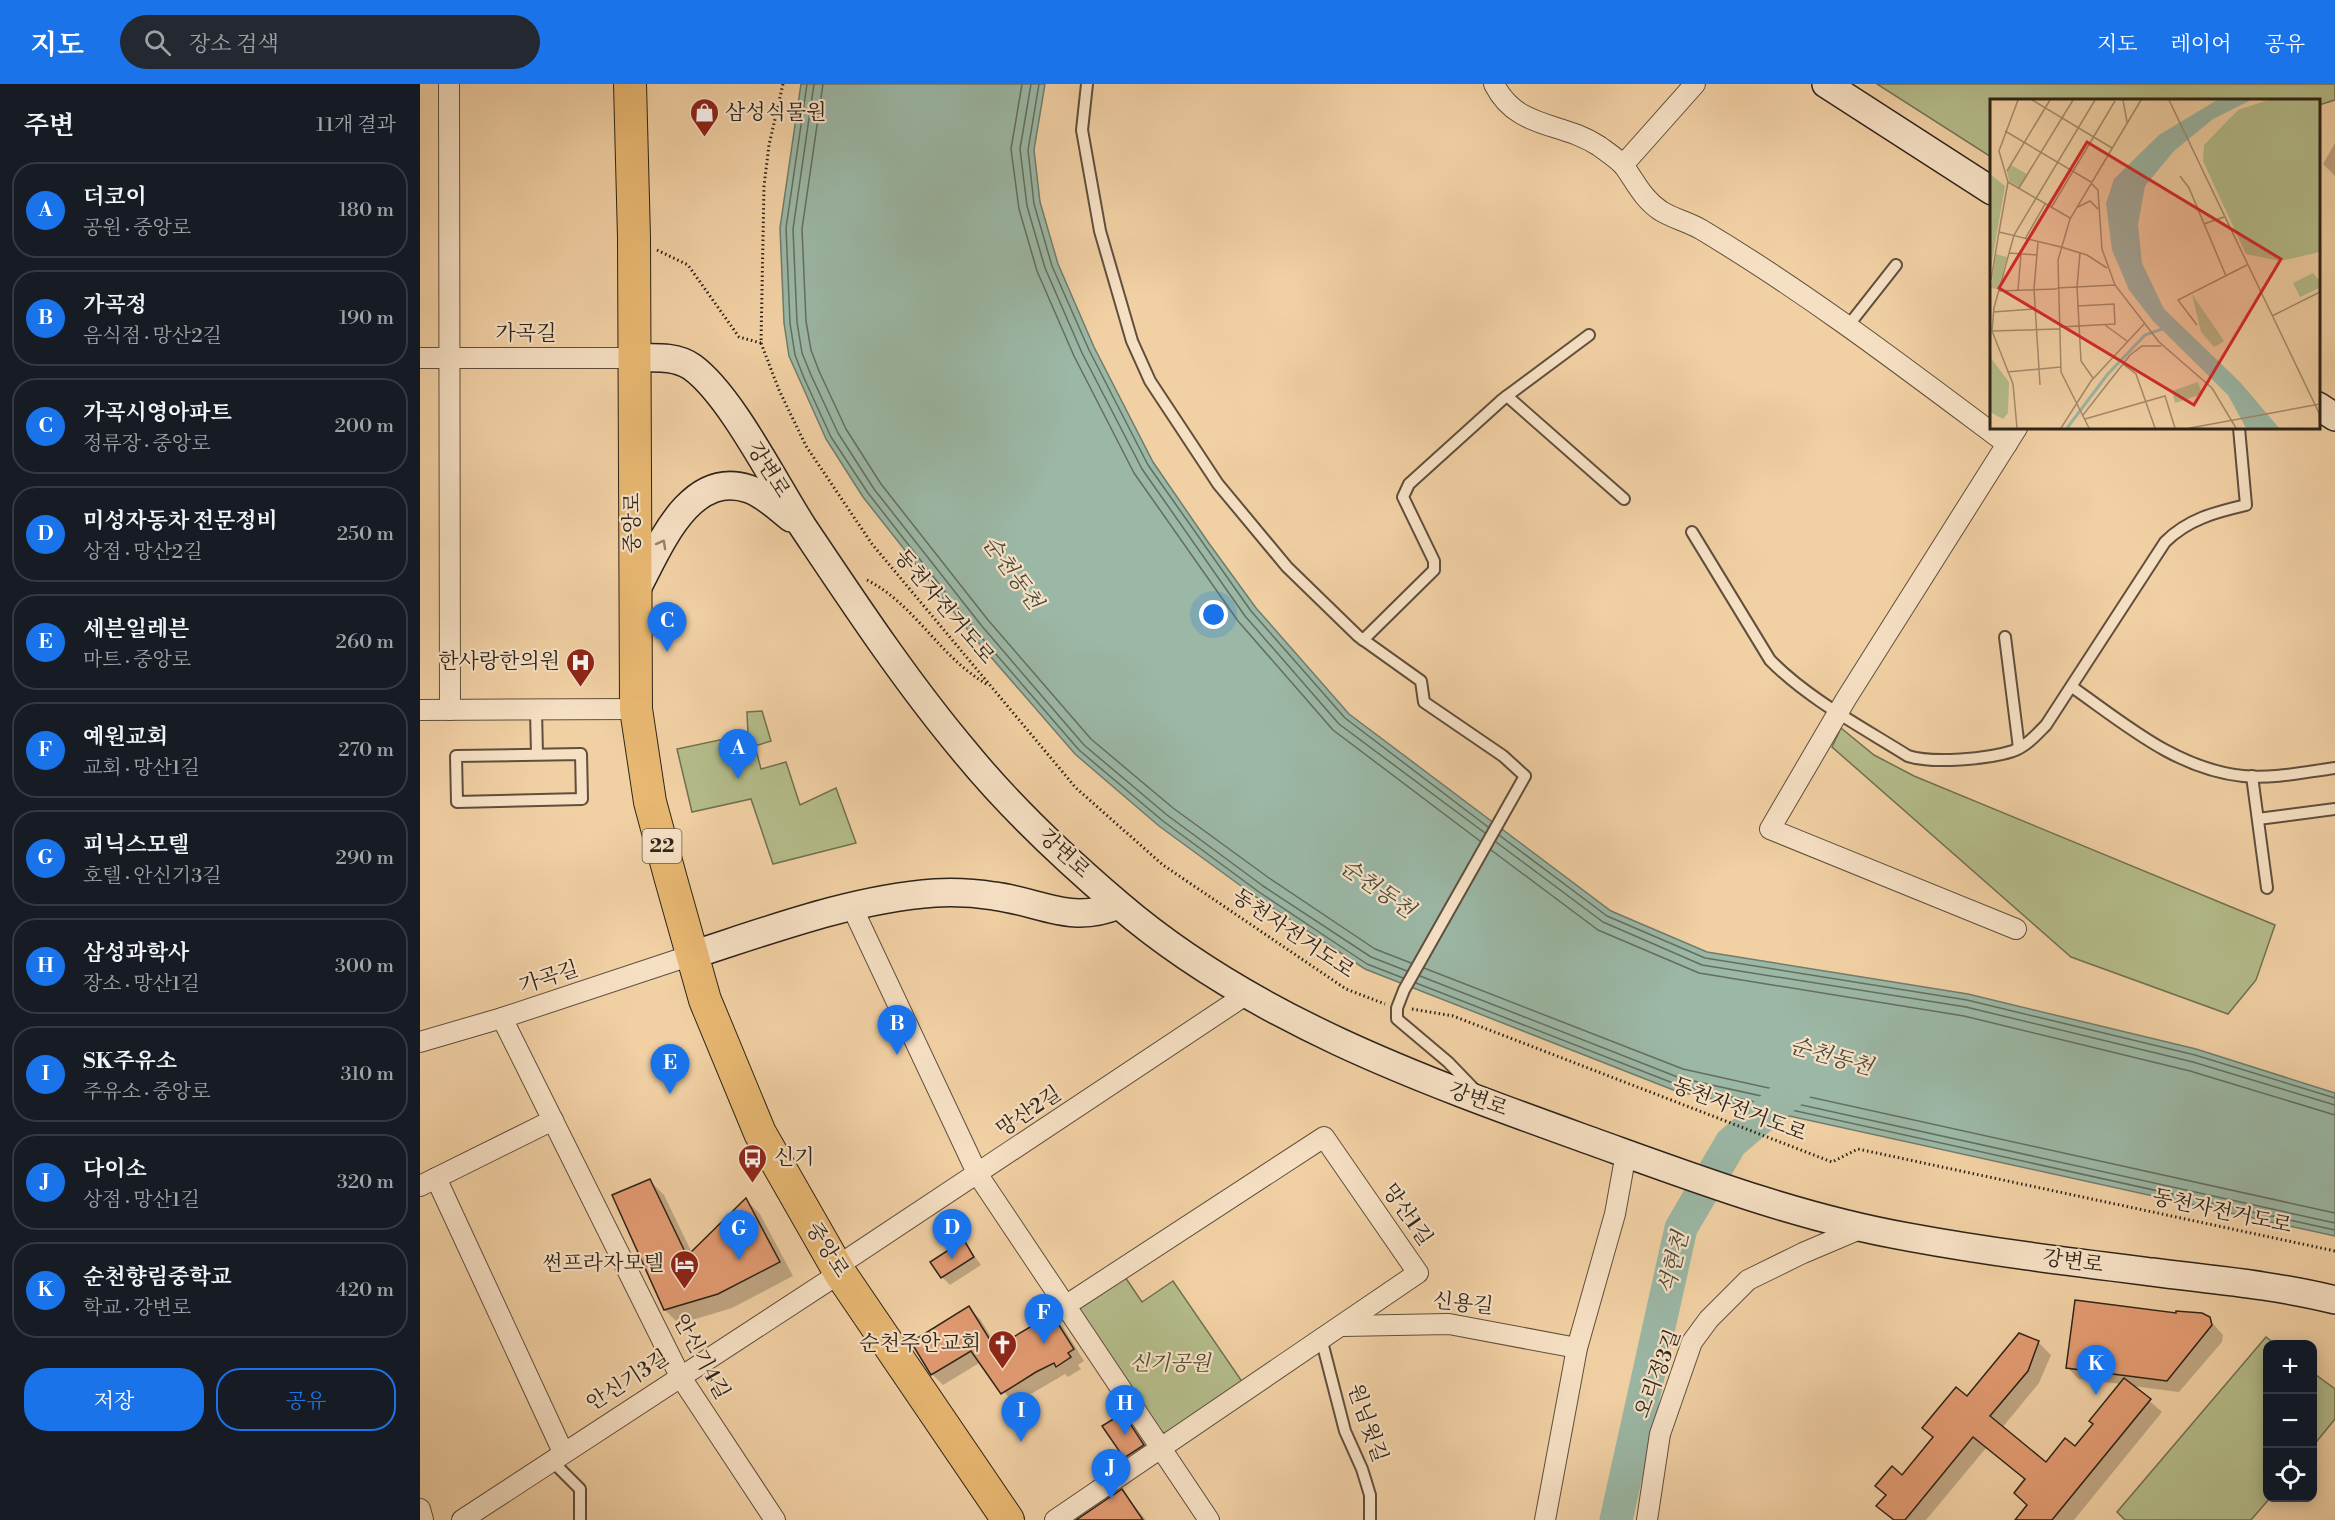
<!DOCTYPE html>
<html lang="ko">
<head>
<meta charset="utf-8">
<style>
	body { margin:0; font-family:"Libre Bodoni","Noto Serif KR",serif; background:#242831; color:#f1f3f6 }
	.controls { position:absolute; right:18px; bottom:18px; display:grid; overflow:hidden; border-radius:12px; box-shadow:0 3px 15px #0003 }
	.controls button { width:54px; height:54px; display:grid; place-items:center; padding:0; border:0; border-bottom:2px solid #363941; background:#171b24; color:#f1f3f6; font:30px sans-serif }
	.you { position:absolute; left:794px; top:531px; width:21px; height:21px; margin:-15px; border:4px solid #fff; border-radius:50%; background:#1a73e8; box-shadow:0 0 0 9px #1a73e833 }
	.badge { display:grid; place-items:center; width:39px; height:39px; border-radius:50%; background:#1a73e8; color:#fff; font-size:20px; font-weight:700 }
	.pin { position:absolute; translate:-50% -50px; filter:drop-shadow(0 2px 3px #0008) }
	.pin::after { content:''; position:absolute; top:32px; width:21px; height:18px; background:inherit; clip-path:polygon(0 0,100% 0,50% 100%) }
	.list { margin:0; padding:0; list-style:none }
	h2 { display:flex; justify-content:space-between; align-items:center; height:78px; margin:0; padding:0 24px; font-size:26px }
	h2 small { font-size:20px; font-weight:400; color:#9ea1a6 }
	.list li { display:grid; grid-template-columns:39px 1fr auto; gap:18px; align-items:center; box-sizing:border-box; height:96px; margin:0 12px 12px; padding:0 12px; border:2px solid #363941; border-radius:24px }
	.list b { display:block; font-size:22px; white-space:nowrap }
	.list p { margin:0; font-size:20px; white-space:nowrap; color:#9ea1a6 }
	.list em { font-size:20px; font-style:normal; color:#9ea1a6 }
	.actions { display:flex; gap:12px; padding:18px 24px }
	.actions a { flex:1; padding:14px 0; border:2px solid #1a73e8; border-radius:24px; text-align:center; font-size:21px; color:#1a73e8 }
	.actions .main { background:#1a73e8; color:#fff }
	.icon { flex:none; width:33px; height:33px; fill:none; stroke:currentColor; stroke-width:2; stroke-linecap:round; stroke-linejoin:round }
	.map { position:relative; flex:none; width:1915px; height:1436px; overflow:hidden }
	header { display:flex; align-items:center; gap:36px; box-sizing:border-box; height:84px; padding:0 30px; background:#1a73e8; color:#fff }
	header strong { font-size:28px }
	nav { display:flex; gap:33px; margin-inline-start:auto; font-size:21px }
	.search { width:420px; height:54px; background:#242831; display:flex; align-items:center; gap:15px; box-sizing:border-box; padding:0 21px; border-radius:33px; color:#9ea1a6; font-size:22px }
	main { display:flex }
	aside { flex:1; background:#171b24 }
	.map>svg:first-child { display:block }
</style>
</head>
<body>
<header>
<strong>지도</strong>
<div class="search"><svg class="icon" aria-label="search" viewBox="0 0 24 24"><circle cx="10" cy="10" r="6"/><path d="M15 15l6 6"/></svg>장소 검색</div>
<nav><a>지도</a><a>레이어</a><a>공유</a></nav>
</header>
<main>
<aside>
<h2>주변<small>11개 결과</small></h2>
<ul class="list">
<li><span class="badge">A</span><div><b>더코이</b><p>공원 · 중앙로</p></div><em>180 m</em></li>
<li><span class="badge">B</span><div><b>가곡정</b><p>음식점 · 망산2길</p></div><em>190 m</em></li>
<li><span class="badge">C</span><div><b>가곡시영아파트</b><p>정류장 · 중앙로</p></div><em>200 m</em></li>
<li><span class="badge">D</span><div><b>미성자동차 전문정비</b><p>상점 · 망산2길</p></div><em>250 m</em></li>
<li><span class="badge">E</span><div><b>세븐일레븐</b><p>마트 · 중앙로</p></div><em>260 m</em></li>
<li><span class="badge">F</span><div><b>예원교회</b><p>교회 · 망산1길</p></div><em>270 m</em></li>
<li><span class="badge">G</span><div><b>피닉스모텔</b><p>호텔 · 안신기3길</p></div><em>290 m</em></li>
<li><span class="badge">H</span><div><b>삼성과학사</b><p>장소 · 망산1길</p></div><em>300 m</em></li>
<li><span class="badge">I</span><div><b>SK주유소</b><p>주유소 · 중앙로</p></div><em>310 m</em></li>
<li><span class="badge">J</span><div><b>다이소</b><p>상점 · 망산1길</p></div><em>320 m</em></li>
<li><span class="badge">K</span><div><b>순천향림중학교</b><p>학교 · 강변로</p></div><em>420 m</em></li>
</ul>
<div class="actions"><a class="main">저장</a><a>공유</a></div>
</aside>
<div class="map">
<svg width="1915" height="1436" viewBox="0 0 1915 1436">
	<rect width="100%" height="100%" fill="#f1d0a4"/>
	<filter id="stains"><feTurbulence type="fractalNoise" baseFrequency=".00333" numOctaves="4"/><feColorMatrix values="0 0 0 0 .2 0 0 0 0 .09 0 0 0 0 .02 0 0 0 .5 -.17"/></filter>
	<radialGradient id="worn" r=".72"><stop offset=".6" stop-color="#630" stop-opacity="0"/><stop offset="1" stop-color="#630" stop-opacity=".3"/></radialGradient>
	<!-- green -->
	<g fill="#b4bc8a" stroke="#717052" stroke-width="1.5">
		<polygon points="1457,0 1915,0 1915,16 1899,21 1898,16 1572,16 1571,73"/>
		<polygon points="342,627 351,657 335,662 341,685 366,678 380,721 416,704 436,759 353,780 331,715 272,728 257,665 328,650 327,628"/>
		<polygon points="1421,644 1454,671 1494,692 1855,841 1836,896 1808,930 1651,873 1412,663"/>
		<polygon points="703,1190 722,1218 753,1197 823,1299 747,1351 732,1342 652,1224"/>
		<polygon points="1846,1253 1855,1260 1848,1260 1848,1414 1850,1414 1831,1436 1705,1436 1697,1428"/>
		<polygon points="1892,1288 1915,1305 1915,1335 1893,1362"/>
	</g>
	<!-- water -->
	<polygon fill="#9bb7a5" stroke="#6f7c6d" stroke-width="1.5" points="381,0 625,0 614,66 620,118 638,180 674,263 733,378 788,458 836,524 929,630 1191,827 1287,868 1548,910 1776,965 1915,1009 1915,1152 1256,1007 945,885 836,813 739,742 655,670 551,550 443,413 406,355 369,272 364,239 360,144"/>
	<!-- shadow -->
	<g fill="#0003">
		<polygon points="1915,59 1915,92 1903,80"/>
		<polygon points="230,1097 244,1111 272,1169 326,1116 340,1130 373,1192 312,1224 259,1240 245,1226"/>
		<polygon points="544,1158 561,1181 530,1201 522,1193"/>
		<polygon points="1656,1218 1786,1232 1803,1251 1802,1258 1759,1308 1712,1302 1742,1328 1654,1436 1597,1436 1608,1422 1606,1397 1566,1364 1506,1436 1473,1436 1458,1422 1599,1251 1619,1259 1631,1271 1619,1299 1582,1344 1626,1380 1655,1364 1675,1341 1701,1300 1659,1295 1647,1283"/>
		<polygon points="549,1224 560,1235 578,1264 632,1232 643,1243 664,1277 658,1281 661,1285 648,1293 645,1290 594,1320 561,1278 523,1301 512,1290"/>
		<polygon points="703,1331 731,1369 713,1380 705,1373"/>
		<polygon points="702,1407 726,1436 659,1436"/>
	</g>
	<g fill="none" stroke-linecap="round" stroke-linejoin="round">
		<!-- shore -->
		<g stroke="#646e5f" stroke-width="1.5">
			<polyline points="387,0 366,144 370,239 375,271 384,294 411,353 448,409 555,546 659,666 743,737 839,808 947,880 983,894"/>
			<polyline points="394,0 373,145 377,238 382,269 391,291 418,349 454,405 561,541 664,661 747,731 843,802 951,873 987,887"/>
			<polyline points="403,0 382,145 386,237 391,266 399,287 426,345 461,400 568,536 671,655 753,724 849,794 955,865 991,879"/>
			<polyline points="602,0 591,65 599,125 617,187 654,272 714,389 818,537 913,646 1060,757"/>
			<polyline points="611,0 600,65 607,122 625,184 662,269 722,385 825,532 919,640 1065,749"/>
			<polyline points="619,0 608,66 614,120 632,182 669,266 728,381 831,527 925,634 1068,743"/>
			<polyline points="1079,751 1187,832 1285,874 1547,916 1775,971 1915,1014"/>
			<polyline points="1076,758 1183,838 1282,881 1546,923 1773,978 1915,1021"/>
			<polyline points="1071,766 1178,846 1279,889 1544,932 1770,987 1915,1031"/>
			<polyline points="1004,884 1263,985 1915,1129"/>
			<polyline points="1000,892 1260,994 1915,1139"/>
			<polyline points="996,899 1258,1001 1915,1146"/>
		</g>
		<!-- river -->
		<polyline stroke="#9bb7a5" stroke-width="33" points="1196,1436 1261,1144 1311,1059 1381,999"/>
	</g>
	<!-- building -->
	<g fill="#e39b72" stroke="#2e2419" stroke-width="1.5">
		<polygon points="230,1095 267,1172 326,1114 360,1178 298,1210 244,1226 192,1111"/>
		<polygon points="544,1156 554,1173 521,1194 510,1178"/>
		<polygon points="1655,1216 1756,1229 1756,1227 1782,1229 1790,1233 1792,1241 1747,1297 1646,1284"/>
		<polygon points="549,1222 575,1264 632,1230 654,1265 648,1269 651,1273 636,1283 634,1279 616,1288 581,1310 551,1267 511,1291 491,1258"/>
		<polygon points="1599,1249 1619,1257 1608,1287 1570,1332 1626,1378 1645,1354 1655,1362 1673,1340 1669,1337 1704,1294 1731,1315 1632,1436 1595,1436 1607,1421 1594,1409 1605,1395 1553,1353 1485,1436 1474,1436 1456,1422 1466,1411 1455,1402 1472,1382 1482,1391 1513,1353 1502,1344 1536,1303 1547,1312"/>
		<polygon points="703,1329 724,1361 704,1374 682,1342"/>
		<polygon points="702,1405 723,1436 656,1436"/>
	</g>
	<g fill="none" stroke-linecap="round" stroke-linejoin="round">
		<defs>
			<g id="lane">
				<polyline points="667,0 662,46 680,147 712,257 730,297 798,400 867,483 938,552 1001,597 1004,618 1083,672 1105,692 984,906 977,924 977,935 1028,978 1054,1005"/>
				<polyline points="1428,242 1476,181"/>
				<polyline points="1087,312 1204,415"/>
				<path d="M1272 448 1350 576C1388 615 1442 643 1488 672 1513 680 1568 675 1593 667 1607 662 1617 650 1626 641L1745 458C1768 435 1796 428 1826 421L1819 344"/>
				<polyline points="1585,553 1599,664"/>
				<polyline points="943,556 1014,486 1014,477 983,413 989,400 1083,315 1169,251"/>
				<path d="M1652 603C1705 640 1756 685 1823 692 1853 695 1885 688 1915 684"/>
				<polyline points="116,627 117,670"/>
				<polygon points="161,670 162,715 37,718 36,672"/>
				<polyline points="1832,692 1847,804"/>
				<polyline points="1838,735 1915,725"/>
				<polyline points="901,1254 925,1347 942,1385 950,1411 950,1436"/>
				<polyline points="132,1377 160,1405 160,1436"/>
			</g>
			<g id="street">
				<polyline points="29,0 30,626"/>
				<path d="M1074 0C1097 46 1141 37 1179 62 1187 68 1198 75 1204 82 1216 99 1223 115 1241 127 1254 135 1269 138 1282 146 1389 210 1488 286 1587 360"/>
				<polyline points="1203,81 1275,0"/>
				<polyline points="0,274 212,274"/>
				<polyline points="0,626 216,625"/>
				<polyline points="432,823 558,1091 789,1436"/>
				<polyline points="1596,845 1350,745 1426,615 1597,344"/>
				<polyline points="82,934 260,1292 355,1436"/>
				<polyline points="0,958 82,934 272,871"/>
				<polyline points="16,1094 143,1368"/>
				<polyline points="0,1102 133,1036"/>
				<polyline points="416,1183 827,910"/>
				<polyline points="923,1242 1029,1240 1157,1264"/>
				<polyline points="0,1425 3,1436"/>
				<polyline points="42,1436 420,1189"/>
				<polyline points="635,1436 998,1189 904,1053 645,1222"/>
				<polyline points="1125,1436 1157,1264 1195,1130 1206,1069"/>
				<polyline points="1227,1436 1240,1350 1272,1258 1289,1235 1328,1196 1383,1169 1442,1144"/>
			</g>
			<g id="secondary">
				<polyline points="1406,0 1572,107"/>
				<path d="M212 274C233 274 255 271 272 283 311 311 355 400 383 443 434 519 486 598 545 668 590 723 644 774 698 820 834 937 1008 998 1174 1058 1277 1095 1380 1134 1488 1153 1569 1168 1651 1178 1732 1188 1794 1196 1855 1201 1915 1216"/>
				<polyline points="1898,322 1915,333"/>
				<path d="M214 510C237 469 267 384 329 405 344 410 358 424 371 434"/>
				<path d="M272 871C350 846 432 815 515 809 534 808 555 809 574 812 621 818 651 841 698 821"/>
			</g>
			<polyline id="primary" points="210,0 214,154 216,625 230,718 250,792 285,916 340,1049 420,1189 588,1436"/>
		</defs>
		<!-- lane casing -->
		<use href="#lane" stroke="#5f4f3c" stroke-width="14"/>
		<!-- street casing -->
		<use href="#street" stroke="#5f4f3c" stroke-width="22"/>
		<!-- secondary casing -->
		<use href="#secondary" stroke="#2e2419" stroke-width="30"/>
		<!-- primary casing -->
		<use href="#primary" stroke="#2e2419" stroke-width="34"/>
		<!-- path -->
		<g stroke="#2e2419" stroke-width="3" stroke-dasharray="1.5 3" stroke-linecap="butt">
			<polyline points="363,0 349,61 344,102 341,259 359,306 386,362 452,460 656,704 743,781 926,905 965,920"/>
			<polyline points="237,166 268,181 319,253 341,259"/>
			<path d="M447 496C496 521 518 572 568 601"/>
			<polyline points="992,925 1033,932 1412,1078 1438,1065 1915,1167"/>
		</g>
		<!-- lane -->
		<use href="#lane" stroke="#f6e0c4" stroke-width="10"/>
		<!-- street -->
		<use href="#street" stroke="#f6e0c4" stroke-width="20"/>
		<!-- secondary -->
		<use href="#secondary" stroke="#f6e0c4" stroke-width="27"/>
		<!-- primary -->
		<use href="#primary" stroke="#e8b872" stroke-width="32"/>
	</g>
	<!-- one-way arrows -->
	<defs><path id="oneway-chevron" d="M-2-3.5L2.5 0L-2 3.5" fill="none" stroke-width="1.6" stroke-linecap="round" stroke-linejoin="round" transform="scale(1.5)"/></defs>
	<use stroke="#92826e" href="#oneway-chevron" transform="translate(242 460) rotate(-61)"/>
	<!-- icons -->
	<defs>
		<symbol id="shop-pin" viewBox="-11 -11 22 30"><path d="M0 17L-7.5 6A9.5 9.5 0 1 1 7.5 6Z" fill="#8f2418" stroke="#f6e0c4"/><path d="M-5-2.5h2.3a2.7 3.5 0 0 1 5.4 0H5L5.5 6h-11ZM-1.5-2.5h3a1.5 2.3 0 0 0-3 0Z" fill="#fff"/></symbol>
		<symbol id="hospital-pin" viewBox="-11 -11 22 30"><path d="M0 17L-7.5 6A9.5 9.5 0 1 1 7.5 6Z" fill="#8f2418" stroke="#f6e0c4"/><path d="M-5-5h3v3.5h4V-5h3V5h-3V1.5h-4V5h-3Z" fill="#fff"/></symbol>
		<symbol id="bus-pin" viewBox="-11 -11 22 30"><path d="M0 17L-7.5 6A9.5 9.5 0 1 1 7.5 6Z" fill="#8f2418" stroke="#f6e0c4"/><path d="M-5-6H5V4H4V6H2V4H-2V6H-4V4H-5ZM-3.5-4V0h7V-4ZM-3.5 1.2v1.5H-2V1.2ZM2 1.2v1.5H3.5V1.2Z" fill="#fff"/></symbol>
		<symbol id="hotel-pin" viewBox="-11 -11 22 30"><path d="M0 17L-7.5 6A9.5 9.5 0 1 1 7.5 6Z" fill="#8f2418" stroke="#f6e0c4"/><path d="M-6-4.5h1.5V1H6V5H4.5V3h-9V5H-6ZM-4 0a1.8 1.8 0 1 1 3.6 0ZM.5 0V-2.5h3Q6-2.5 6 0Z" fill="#fff"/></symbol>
		<symbol id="church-pin" viewBox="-11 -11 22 30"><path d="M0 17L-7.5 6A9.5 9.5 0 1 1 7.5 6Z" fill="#8f2418" stroke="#f6e0c4"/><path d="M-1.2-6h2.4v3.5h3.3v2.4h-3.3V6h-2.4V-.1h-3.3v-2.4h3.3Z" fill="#fff"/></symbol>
	</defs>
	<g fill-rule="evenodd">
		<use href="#shop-pin" x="268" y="12" width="33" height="45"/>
		<use href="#hospital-pin" x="144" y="562" width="33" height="45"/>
		<use href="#bus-pin" x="316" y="1058" width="33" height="45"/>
		<use href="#hotel-pin" x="248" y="1164" width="33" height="45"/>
		<use href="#church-pin" x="566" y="1244" width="33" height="45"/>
	</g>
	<g text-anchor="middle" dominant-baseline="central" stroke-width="4.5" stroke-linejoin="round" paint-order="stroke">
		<!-- shield labels -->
		<rect fill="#f6e0c4" stroke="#6a5c4c" stroke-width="1.5" x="222.5" y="745" width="39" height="34" rx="4.5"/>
		<g font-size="20" font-weight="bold" fill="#2e2419">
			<text x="242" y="762">22</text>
		</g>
		<!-- poi labels -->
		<g font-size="21" fill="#2e2419" stroke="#f6e0c4" text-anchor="end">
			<text x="305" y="29" text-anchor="start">삼성식물원</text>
			<text x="140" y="578">한사랑한의원</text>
			<text x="354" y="1074" text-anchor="start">신기</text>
			<text x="244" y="1180">썬프라자모텔</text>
			<text x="561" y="1260">순천주안교회</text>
		</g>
		<!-- street labels -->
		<g font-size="21" fill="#2e2419" stroke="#f6e0c4">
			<text x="106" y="250">가곡길</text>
			<text transform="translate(348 386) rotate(58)">강변로</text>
			<text transform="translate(213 439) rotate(-90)">중앙로</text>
			<text transform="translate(524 523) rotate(50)">동천자전거도로</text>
			<text transform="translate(644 770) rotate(43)">강변로</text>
			<text transform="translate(873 850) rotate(34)">동천자전거도로</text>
			<text transform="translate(129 894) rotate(-18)">가곡길</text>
			<text transform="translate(1058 1016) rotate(20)">강변로</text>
			<text transform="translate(1319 1026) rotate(21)">동천자전거도로</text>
			<text transform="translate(609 1028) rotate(-34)">망산2길</text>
			<text transform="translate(1802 1128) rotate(12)">동천자전거도로</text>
			<text transform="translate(987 1131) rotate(55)">망산1길</text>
			<text transform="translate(407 1166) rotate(58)">중앙로</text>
			<text transform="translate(1653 1178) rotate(8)">강변로</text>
			<text transform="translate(1043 1220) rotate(6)">신용길</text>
			<text transform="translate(281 1273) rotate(61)">안신기4길</text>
			<text transform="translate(1238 1290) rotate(-69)">오리정3길</text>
			<text transform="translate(208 1297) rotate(-33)">안신기3길</text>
			<text transform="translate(947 1339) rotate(71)">원님윗길</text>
		</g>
		<!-- park labels -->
		<g font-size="21" font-style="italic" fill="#504a35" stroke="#f6e0c4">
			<text x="750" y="1280">신기공원</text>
		</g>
		<!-- water labels -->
		<g font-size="22" font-style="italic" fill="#49493c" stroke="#f6e0c4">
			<text transform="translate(592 489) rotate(54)">순천동천</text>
			<text transform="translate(957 805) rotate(35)">순천동천</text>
			<text transform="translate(1411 973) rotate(16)">순천동천</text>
			<text transform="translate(1254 1179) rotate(-76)">석현천</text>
		</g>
	</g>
	<!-- overview -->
	<g transform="translate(1570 15)">
		<rect width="330" height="330" fill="#f1d0a4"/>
		<path d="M278 1H330V153L290 162 256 155 213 62 214 46 248 11ZM21 66 37 75 29 88 19 82 17 72ZM0 75 15 87 0 174ZM6 155 17 158 8 190 1 189ZM323 174 329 181V189L310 198 303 184ZM202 195 234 242 228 246 224 248 211 233ZM0 258 19 283 18 314 13 320 0 313ZM208 283 212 295 185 304 182 292Z" fill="#b4bc8a"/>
		<path d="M227 1H261L223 20 184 52 155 87 148 126 152 164 174 210 250 283 289 329H256L238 296 163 222 139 191 122 151 116 104 124 80 169 36Z" fill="#9bb7a5"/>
		<path fill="none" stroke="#9bb7a5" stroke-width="3" d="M77 329 117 276 155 236 175 229"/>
		<path fill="none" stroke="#a38b6c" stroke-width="1.5" d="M28 1 9 52 18 83 9 133 71 148M42 1 122 49M133 1 137 23M179 1 329 314 330 329M15 32 101 83M17 72 60 1M190 77 199 89 236 177M18 83 80 119M101 84 108 91 112 150 125 186 169 243 222 289 246 329M29 89 83 1M88 108 100 102 108 110M61 109 125 2M214 125 234 118M35 140 55 105M48 143 44 190 50 286M71 148 97 156 117 169M19 154 47 156M90 154 87 188 91 262 103 279M1 181 9 133M67 189 125 186M28 191 31 155M8 192 67 190M3 213 45 210M282 217 330 193M115 226 137 242M207 226 188 201 257 166M70 228 125 225 124 205 87 207M2 232 69 230M133 265 146 275 165 329M17 273 71 268M93 316 140 256 152 247H171M95 320 175 297 185 329M27 329 23 285 2 232 4 209 24 136 105 1M71 329 101 282 154 225M99 329 71 273 68 161 80 120 151 1M200 329 330 305"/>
		<path fill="#d62828" fill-opacity="0.15" stroke="#d62828" stroke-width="3" d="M97 43 291 160 204 306 9 189Z"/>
		<rect width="330" height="330" fill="none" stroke="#2e2419" stroke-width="3"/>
	</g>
	<rect width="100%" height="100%" filter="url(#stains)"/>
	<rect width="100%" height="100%" fill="url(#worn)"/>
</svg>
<div class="controls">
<button>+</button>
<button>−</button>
<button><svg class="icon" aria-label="locate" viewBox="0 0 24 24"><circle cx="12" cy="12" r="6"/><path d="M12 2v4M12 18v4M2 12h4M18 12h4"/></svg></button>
</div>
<div class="you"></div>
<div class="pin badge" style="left:318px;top:695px">A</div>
<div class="pin badge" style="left:477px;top:971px">B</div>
<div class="pin badge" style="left:247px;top:568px">C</div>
<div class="pin badge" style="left:532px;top:1175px">D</div>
<div class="pin badge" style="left:250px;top:1010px">E</div>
<div class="pin badge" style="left:624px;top:1260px">F</div>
<div class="pin badge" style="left:319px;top:1176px">G</div>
<div class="pin badge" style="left:705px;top:1351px">H</div>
<div class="pin badge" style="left:601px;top:1358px">I</div>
<div class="pin badge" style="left:691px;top:1415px">J</div>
<div class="pin badge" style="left:1676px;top:1311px">K</div>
</div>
</main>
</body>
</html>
